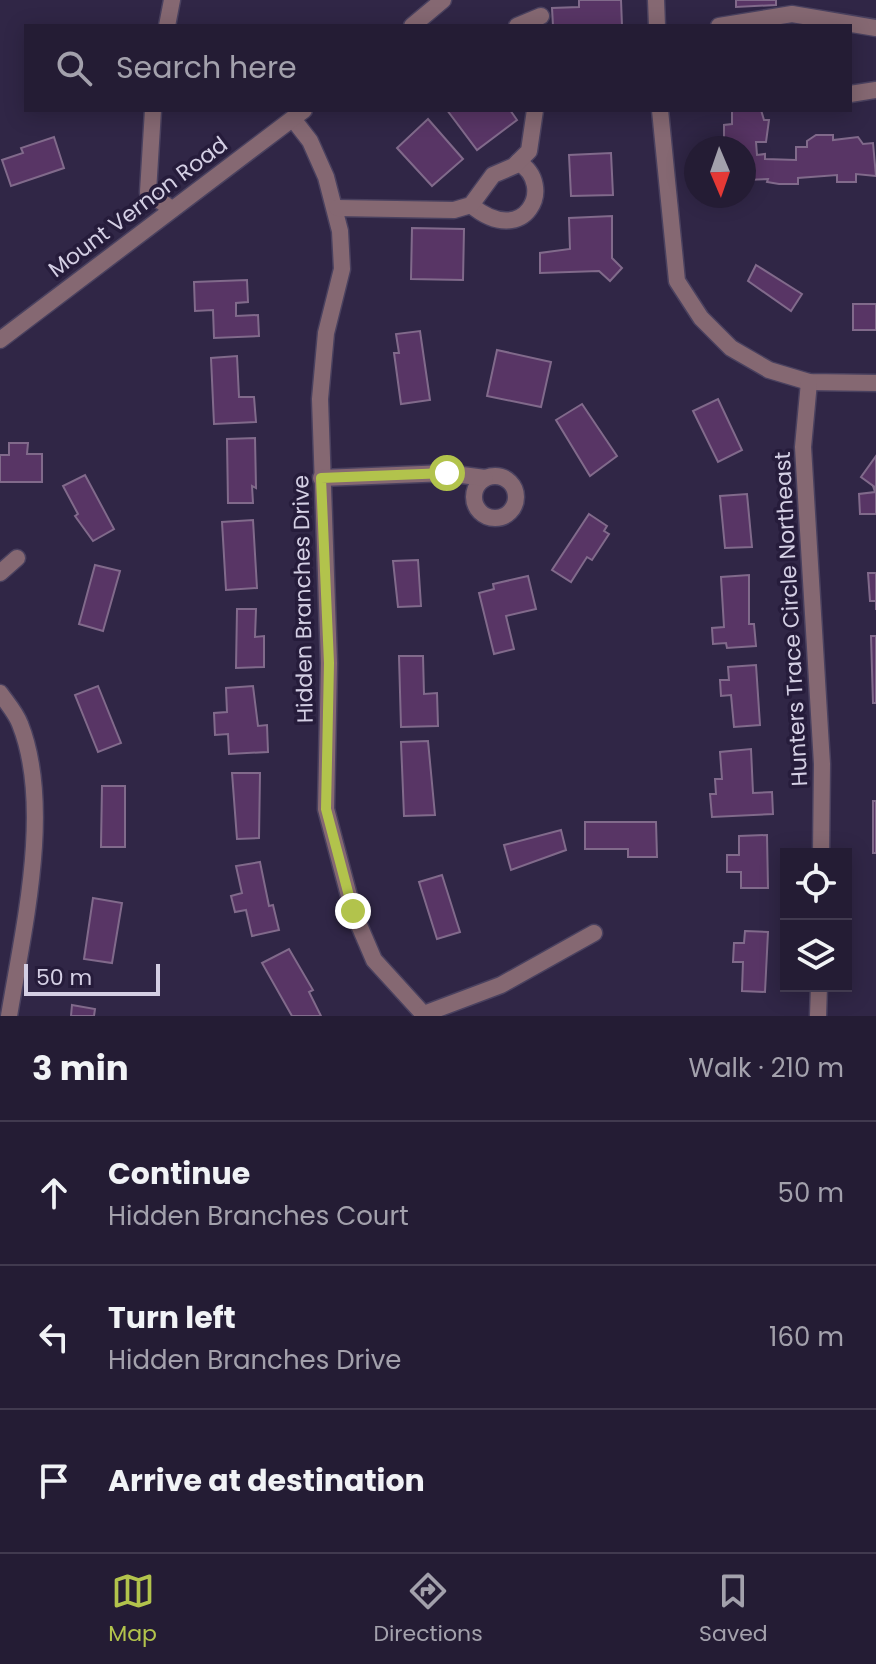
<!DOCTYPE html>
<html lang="en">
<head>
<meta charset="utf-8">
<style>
	body { margin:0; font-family:Poppins,sans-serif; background:#302940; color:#f1f3f6 }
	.controls { position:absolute; right:24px; bottom:24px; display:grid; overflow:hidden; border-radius:0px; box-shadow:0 4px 20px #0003 }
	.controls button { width:72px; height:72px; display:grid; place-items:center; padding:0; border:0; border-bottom:2px solid #413a4f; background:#241c34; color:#f1f3f6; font:40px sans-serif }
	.compass { position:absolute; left:684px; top:136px; width:72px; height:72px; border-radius:50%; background:#241c34; box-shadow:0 4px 20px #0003; rotate:178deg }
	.scale { position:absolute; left:24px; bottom:20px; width:136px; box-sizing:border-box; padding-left:8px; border:4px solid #d4cfe4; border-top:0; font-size:22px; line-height:28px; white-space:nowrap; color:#d4cfe4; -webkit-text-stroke:6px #261c3b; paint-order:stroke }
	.stop { position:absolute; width:24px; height:24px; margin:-18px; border:6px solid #b2c34c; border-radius:50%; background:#fff }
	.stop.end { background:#b2c34c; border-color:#fff; box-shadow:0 2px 8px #0008 }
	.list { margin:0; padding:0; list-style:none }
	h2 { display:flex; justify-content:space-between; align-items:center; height:104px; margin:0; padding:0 32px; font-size:34px }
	h2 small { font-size:26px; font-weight:400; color:#a3a1ac }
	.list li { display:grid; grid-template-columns:52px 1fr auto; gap:24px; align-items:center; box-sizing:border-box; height:144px; padding:0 32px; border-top:2px solid #413a4f }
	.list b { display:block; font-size:30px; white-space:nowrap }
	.list p { margin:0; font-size:26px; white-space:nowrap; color:#a3a1ac }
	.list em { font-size:26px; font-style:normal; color:#a3a1ac }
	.icon { flex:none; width:44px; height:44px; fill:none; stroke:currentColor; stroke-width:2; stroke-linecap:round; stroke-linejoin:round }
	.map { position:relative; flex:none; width:876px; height:1016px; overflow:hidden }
	.search { position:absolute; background:#241c34; box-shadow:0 4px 20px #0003; left:24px; right:24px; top:24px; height:88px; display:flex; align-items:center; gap:20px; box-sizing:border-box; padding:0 28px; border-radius:0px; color:#a3a1ac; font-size:30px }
	.sheet { height:536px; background:#241c34 }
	nav { display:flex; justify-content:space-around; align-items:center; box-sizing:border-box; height:112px; border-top:2px solid #413a4f; background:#241c34; font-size:22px; color:#a3a1ac }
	nav a { display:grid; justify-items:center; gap:4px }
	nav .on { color:#b2c34c }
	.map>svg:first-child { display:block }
</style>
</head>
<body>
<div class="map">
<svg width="876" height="1016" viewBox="0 0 876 1016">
	<rect width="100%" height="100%" fill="#302646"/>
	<!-- building -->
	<g fill="#583565" stroke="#816a8b" stroke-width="2">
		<polygon points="579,0 621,0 622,26 553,26 552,8 579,7"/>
		<polygon points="736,0 776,0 776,5 736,7"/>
		<polygon points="447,110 510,110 517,120 477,150"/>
		<polygon points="732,110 761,110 764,120 769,120 766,142 756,142 757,155 765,154 765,159 796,160 796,147 807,147 807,141 816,135 833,135 833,140 858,137 863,144 873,143 876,176 856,174 856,182 837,182 837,175 798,178 798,184 779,184 767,182 768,179 744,180 744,148 724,144 724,125 732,124"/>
		<polygon points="428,119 463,159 432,186 397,148"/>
		<polygon points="54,137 64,168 11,186 2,160 23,153 21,148"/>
		<polygon points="611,153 613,195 571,196 569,155"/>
		<polygon points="612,216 612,258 622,268 610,281 599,271 540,273 540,253 570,249 569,218"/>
		<polygon points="412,228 464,229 463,280 411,279"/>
		<polygon points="756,265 802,294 791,311 748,281"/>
		<polygon points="247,280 248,302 236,303 236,316 258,315 259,336 214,338 213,310 195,311 194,282"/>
		<rect x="853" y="304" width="23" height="26"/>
		<polygon points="420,331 430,400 401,404 394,353 399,353 396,334"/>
		<polygon points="497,350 551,362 541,407 487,396"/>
		<polygon points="237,356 239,397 254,397 256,422 214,424 211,358"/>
		<polygon points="718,399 742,450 718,462 693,411"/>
		<polygon points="582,404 617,456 590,476 556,420"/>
		<polygon points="255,438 256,488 252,486 253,503 228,503 227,439"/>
		<polygon points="9,443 28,443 27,454 42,454 42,482 0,482 0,455 9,455"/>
		<polygon points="876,456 876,488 861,477"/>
		<polygon points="85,475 114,529 93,541 75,516 78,514 63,486"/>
		<polygon points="873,486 876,488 876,514 860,514 859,494 875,492"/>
		<polygon points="747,494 752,547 725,548 720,496"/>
		<polygon points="589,514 607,526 604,531 609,534 592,560 587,557 571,582 552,570"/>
		<polygon points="253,520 257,588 226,590 222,522"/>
		<polygon points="418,560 421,606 398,607 393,561"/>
		<polygon points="95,565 120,571 103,631 79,624"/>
		<polygon points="868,573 876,573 876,610 876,601 870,601"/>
		<polygon points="749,575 749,624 754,624 756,646 727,648 726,643 713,644 712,628 724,627 721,577"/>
		<polygon points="528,576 536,609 506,616 514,649 494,654 479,593 494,589 493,584"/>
		<polygon points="237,609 256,609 255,637 264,636 264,667 236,668"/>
		<polygon points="871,636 876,636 876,703 873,703"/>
		<polygon points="399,656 423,656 424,694 437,693 438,726 401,727"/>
		<polygon points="756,665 760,725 734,727 731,695 721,696 720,680 729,680 728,667"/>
		<polygon points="98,686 121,743 98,752 75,695"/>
		<polygon points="253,686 258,726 267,725 268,752 229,754 228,734 215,735 214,713 227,712 226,688"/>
		<polygon points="428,741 435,815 404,816 401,742"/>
		<polygon points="751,749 753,793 772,792 773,814 712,817 710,794 716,794 715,779 722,779 720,752"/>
		<polygon points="232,773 260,773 259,838 237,839"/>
		<polygon points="102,786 125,786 125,847 101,847"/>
		<rect x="873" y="801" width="3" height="52"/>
		<polygon points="585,822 656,822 657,857 628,857 628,849 585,849"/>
		<polygon points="561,830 566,850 511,870 504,845"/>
		<polygon points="767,835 768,888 741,888 741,872 727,872 727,855 739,855 739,836"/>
		<polygon points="260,862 269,906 273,905 279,930 252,936 246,910 235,912 231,896 242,893 236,866"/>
		<polygon points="442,875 460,932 437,939 419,882"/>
		<polygon points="93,898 122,903 112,963 84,959"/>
		<polygon points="745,931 768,932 765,992 742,991 743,962 733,962 734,943 744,943"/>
		<polygon points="289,949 313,990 309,992 321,1016 292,1016 262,963"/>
		<polygon points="72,1005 95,1009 94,1016 71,1016"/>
	</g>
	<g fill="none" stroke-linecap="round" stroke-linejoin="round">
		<defs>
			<g id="minor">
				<polyline points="656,0 657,26"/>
				<polyline points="167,26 172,0"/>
				<polyline points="517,26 541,16"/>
				<polyline points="719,26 792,14 876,28"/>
				<polyline points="850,94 876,90"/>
				<polyline points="153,110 148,192 170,208"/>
				<polyline points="660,110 677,281 701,318 731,348 769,370 809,382 876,383"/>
				<polyline points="293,119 310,141 326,177 340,231 342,269 326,333 320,399 329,663 326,809 353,911 374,960 425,1016"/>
				<path d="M471 205C525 250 557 185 518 162"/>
				<polyline points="337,208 454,210 471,205 493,175 514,166 529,151 535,110"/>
				<polyline points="809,382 803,447 822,764 821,854"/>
				<circle cx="495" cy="497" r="21"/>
				<polyline points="321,478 447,473 485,478"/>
				<polyline points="0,573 17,558"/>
				<path d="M0 693C7 703 16 713 20 724 53 807 23 930 9 1016"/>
				<polyline points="424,1014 501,985 594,933"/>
				<polyline points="818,1016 819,986"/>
			</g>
			<g id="tertiary">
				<polyline points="412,26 443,0"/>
				<polyline points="0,340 304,110"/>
			</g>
		</defs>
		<!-- minor casing -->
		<use href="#minor" stroke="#4a415f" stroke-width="19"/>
		<!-- tertiary casing -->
		<use href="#tertiary" stroke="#4a415f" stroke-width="19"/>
		<!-- minor -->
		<use href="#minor" stroke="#856872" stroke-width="16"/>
		<!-- tertiary -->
		<use href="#tertiary" stroke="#856872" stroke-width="16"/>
	</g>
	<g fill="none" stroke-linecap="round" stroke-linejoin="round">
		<!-- route -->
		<polyline stroke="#b2c34c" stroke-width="10" points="353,911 326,809 329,663 321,478 447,473"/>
	</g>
	<g text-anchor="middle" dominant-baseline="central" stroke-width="7" stroke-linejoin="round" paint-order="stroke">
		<!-- street labels -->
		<g font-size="22" fill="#d4cfe4" stroke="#261c3b">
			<text transform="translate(138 207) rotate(-37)">Mount Vernon Road</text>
			<text transform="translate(303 599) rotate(-91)">Hidden Branches Drive</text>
			<text transform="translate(791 619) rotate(-93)">Hunters Trace Circle Northeast</text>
		</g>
	</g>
</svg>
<div class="controls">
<button><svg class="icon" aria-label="locate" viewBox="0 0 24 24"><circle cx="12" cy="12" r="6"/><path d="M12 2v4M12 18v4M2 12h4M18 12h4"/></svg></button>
<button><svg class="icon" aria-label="layers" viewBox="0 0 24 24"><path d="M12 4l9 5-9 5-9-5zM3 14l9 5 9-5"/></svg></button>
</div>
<svg class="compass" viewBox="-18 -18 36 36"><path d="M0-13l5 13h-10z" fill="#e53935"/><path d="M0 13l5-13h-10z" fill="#a3a1ac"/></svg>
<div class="scale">50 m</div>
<div class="stop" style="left:447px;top:473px"></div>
<div class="stop end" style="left:353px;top:911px"></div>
<div class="search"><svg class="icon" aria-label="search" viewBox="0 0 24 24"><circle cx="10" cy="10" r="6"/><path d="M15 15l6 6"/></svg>Search here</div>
</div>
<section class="sheet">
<h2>3 min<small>Walk · 210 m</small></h2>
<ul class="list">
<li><svg class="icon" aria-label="ahead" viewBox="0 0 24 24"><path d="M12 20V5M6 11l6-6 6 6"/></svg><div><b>Continue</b><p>Hidden Branches Court</p></div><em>50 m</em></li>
<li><svg class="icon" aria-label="left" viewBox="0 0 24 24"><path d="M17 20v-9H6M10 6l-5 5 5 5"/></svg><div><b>Turn left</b><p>Hidden Branches Drive</p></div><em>160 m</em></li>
<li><svg class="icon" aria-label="arrive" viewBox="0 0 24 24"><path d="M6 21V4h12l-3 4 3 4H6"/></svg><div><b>Arrive at destination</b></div></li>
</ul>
</section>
<nav>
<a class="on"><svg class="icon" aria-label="map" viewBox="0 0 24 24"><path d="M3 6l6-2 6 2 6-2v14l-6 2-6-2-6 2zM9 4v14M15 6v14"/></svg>Map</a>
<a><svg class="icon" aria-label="directions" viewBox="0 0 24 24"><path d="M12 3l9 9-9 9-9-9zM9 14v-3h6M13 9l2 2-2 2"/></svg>Directions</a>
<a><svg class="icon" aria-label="saved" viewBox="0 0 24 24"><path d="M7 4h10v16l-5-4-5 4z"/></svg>Saved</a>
</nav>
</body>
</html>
